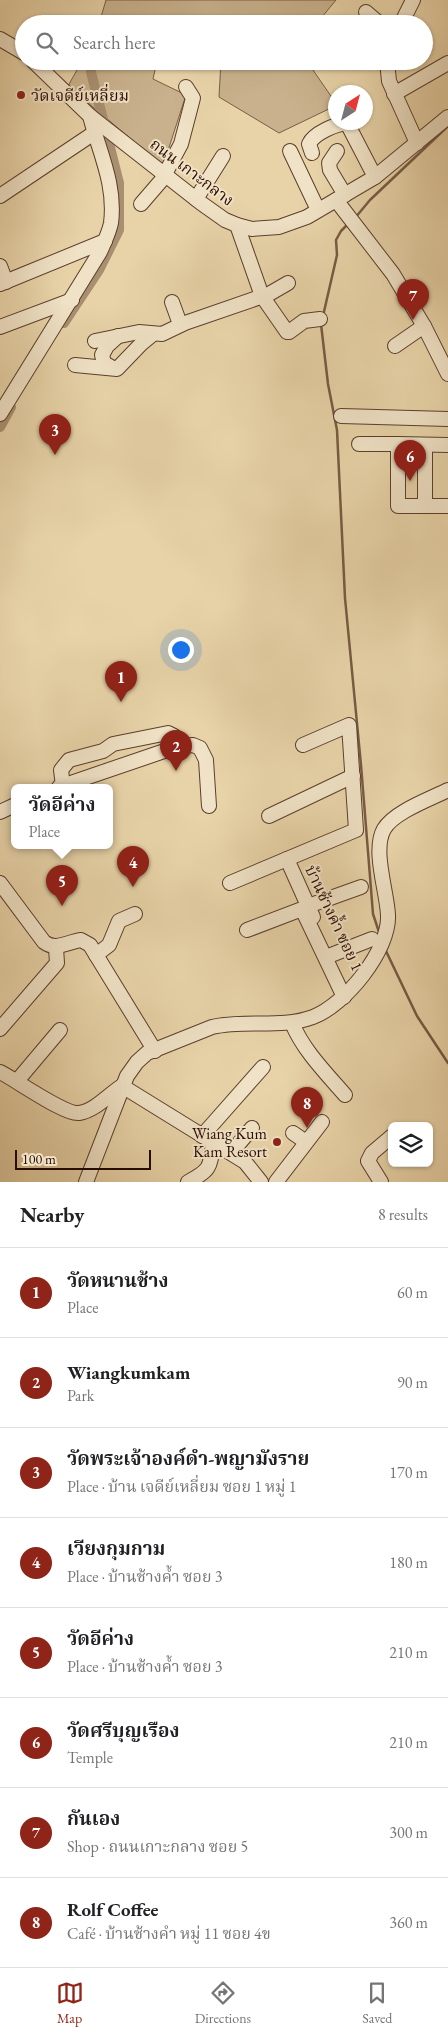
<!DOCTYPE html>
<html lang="en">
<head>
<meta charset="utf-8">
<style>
	body { margin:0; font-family:"EB Garamond","Noto Serif Thai",serif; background:#f6f6f6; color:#202124 }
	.controls { position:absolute; right:15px; bottom:15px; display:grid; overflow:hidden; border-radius:8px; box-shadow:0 1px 4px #0004 }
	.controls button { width:45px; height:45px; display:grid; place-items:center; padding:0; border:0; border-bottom:1px solid #e0e0e0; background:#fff; color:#202124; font:25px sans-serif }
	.compass { position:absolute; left:328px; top:85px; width:45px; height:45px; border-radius:50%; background:#fff; box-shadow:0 1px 4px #0004; rotate:36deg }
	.scale { position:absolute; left:15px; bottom:12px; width:136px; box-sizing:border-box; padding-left:5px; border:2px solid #2b0c02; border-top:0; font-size:14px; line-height:18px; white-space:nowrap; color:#2b0c02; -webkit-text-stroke:4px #f0e2c6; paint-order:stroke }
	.you { position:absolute; left:180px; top:649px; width:18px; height:18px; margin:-12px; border:4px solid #fff; border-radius:50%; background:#1a73e8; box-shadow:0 0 0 8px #1a73e833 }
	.badge { display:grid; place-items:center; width:32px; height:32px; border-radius:50%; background:#8f2418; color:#fff; font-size:16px; font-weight:700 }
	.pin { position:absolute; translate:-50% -41px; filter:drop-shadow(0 1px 2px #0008) }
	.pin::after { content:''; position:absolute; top:26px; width:18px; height:15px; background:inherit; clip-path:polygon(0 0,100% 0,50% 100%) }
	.popup { position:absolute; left:11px; top:784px; width:102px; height:65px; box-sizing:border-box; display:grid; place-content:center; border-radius:8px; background:#fff; filter:drop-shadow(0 1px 4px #0005); font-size:16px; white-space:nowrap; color:#757577 }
	.popup b { font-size:19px; color:#202124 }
	.popup::after { content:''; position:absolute; left:50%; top:100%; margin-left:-10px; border:10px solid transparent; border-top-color:#fff }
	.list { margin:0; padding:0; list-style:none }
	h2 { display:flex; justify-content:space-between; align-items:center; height:65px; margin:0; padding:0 20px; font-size:21px }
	h2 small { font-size:16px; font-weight:400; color:#757577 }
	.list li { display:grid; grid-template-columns:32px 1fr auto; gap:15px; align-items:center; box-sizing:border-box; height:90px; padding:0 20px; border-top:1px solid #e0e0e0 }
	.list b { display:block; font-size:19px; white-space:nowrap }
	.list p { margin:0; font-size:16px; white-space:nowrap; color:#757577 }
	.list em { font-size:16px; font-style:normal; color:#757577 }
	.icon { flex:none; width:28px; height:28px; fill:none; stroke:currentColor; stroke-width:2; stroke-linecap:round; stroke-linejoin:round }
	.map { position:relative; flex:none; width:448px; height:1182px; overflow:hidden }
	.search { position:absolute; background:#fff; box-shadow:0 1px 4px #0004; left:15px; right:15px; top:15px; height:55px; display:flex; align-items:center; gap:12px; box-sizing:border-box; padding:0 18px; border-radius:28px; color:#757577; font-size:19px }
	.sheet { height:785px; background:#fff }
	nav { display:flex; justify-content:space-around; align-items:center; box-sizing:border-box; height:70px; border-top:1px solid #e0e0e0; background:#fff; font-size:14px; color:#757577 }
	nav a { display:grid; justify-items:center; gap:2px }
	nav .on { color:#8f2418 }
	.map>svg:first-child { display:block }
</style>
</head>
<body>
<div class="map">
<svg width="448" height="1182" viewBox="0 0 448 1182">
	<rect width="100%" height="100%" fill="#e8d3a8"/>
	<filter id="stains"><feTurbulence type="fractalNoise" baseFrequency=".004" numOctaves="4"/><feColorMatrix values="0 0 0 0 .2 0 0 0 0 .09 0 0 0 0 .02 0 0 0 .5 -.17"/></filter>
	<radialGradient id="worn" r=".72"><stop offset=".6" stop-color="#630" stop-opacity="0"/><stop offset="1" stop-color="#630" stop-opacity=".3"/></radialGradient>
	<!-- green -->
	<g fill="#c8b18c" stroke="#7a5e47">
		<polygon points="106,0 336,0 322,17 334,24 99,24"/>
		<polygon points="82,61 157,61 153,79 186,95 163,166 68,86"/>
		<polygon points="221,61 320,61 313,70 335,102 335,106 279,133 219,97"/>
	</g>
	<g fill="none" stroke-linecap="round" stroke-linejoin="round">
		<!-- stream -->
		<g stroke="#765b44" stroke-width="2.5">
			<polyline points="355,218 370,200 447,127"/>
			<polyline points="323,316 337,255 336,240 341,231 349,223"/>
			<polyline points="321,324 328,384 337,430 345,598 361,765 373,914 379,932"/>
			<polyline points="385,949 417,1016 448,1063"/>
		</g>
		<!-- canal -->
		<g stroke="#a88f70" stroke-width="10">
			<polyline points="64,323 99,270 119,230 119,183 91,72"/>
			<polyline points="0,427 11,407"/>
		</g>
		<defs>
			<g id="minor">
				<polyline points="366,12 380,24"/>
				<polyline points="401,24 413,0"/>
				<polyline points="0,39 24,53"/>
				<polyline points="33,61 90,116 201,203 225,220 237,225 252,229 279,227 307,217 375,177 448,117"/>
				<polyline points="387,61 389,81 417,143"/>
				<polyline points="394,94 448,63"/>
				<polyline points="290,151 318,210"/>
				<polyline points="337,151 329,163 330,170 345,195"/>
				<path d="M312 153 309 144C314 133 336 124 347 123L375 177"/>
				<polyline points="165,174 181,144 193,98 186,87"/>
				<polyline points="0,196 94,133"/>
				<polyline points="196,199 223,156"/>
				<polyline points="336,200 393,274 424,326 448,374"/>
				<polyline points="141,204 166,175"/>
				<polyline points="237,225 262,296 287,332 289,332 304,321 320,319"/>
				<polyline points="0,266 6,282"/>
				<polyline points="0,284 105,241"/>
				<polyline points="172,302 180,324"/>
				<polyline points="0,327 72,300"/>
				<polyline points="95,341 139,332 162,334 185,323 269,294 288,283"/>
				<polyline points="395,346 424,326"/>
				<polyline points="75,365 117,369 142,343 153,334"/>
				<polyline points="113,368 104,363 102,355 107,346 118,336"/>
				<path d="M0 414 100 252C104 243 109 233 111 223 116 184 99 152 90 116"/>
				<polyline points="341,416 448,419"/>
				<polyline points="359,444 398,444"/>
				<polyline points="448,445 398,444 398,506 448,506"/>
				<polyline points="425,506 425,445"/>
				<polyline points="63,786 61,770 69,760 103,751 113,744 168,733 174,736 176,747"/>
				<polyline points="59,787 176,747 193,745 200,748 206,760 209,806"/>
				<polyline points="0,812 15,805"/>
				<polyline points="269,816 353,776"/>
				<polyline points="287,859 313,917"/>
				<path d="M0 883 44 942C56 951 67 942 81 940L90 945 155 1051"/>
				<polyline points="230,883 356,830 349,725 303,745"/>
				<polyline points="308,906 361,887"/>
				<polyline points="247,930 302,909 344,997"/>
				<polyline points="96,955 109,945 119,921 135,914"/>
				<polyline points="331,955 372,939"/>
				<path d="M292 1023C303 1050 326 1073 345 1095"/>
				<polyline points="0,1029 57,963 56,948"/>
				<path d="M0 1072C16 1080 65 1115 79 1113 95 1111 109 1094 122 1086"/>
				<polyline points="17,1081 60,1030"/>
				<polyline points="122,1086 245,1162 261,1182"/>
				<polyline points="293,1133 306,1142"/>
				<polyline points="202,1136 263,1067"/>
				<polyline points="231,1153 252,1128"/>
				<path d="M86 1182 127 1076 137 1062 147 1053 212 1027C246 1019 280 1029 313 1017 345 1005 390 950 388 915 387 891 372 850 384 829 394 812 430 799 448 790"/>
				<path d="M188 1182C211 1170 210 1167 213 1143"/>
				<polyline points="276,1182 322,1122"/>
				<polyline points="381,1182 368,1161 372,1153 392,1136"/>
			</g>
		</defs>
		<!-- minor casing -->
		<use href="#minor" stroke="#5a3e2c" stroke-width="16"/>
		<!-- minor -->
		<use href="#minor" stroke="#f0e2c6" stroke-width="14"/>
	</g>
	<!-- markers -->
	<g fill="#8f2418" stroke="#f0e2c6" stroke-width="2">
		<circle cx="21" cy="95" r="5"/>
		<circle cx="277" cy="1142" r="5"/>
	</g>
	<g text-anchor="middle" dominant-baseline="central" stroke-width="4" stroke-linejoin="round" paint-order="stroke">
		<!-- poi labels -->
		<g font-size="16" fill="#2b0c02" stroke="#f0e2c6" text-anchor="start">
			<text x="31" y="95">วัดเจดีย์เหลี่ยม</text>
			<text x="267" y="1133" text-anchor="end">Wiang Kum<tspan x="267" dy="18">Kam Resort</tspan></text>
		</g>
		<!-- street labels -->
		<g font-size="16" fill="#2b0c02" stroke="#f0e2c6">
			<text transform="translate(192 172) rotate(37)">ถนน เกาะกลาง</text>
			<text transform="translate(334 918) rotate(65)">บ้านช้างค้ำ ซอย 1</text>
		</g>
	</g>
	<rect width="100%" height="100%" filter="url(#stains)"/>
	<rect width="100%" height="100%" fill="url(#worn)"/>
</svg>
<div class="controls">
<button><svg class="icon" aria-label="layers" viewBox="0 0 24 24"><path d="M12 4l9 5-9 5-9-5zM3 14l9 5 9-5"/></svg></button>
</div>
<svg class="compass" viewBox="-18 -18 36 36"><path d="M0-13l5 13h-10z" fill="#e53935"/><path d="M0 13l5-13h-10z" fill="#757577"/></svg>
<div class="scale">100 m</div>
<div class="you"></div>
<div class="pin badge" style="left:121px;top:702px">1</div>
<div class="pin badge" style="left:176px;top:771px">2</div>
<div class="pin badge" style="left:55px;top:455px">3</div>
<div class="pin badge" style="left:133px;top:887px">4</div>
<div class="pin badge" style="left:62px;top:906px">5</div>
<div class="popup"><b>วัดอีค่าง</b>Place</div>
<div class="pin badge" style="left:410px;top:481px">6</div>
<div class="pin badge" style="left:413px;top:320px">7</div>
<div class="pin badge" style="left:307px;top:1128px">8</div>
<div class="search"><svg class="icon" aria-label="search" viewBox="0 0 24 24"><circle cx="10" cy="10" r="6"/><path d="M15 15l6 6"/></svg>Search here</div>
</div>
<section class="sheet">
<h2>Nearby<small>8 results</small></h2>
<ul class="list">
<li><span class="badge">1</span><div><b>วัดหนานช้าง</b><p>Place</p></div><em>60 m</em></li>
<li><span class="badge">2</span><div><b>Wiangkumkam</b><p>Park</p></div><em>90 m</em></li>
<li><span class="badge">3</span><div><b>วัดพระเจ้าองค์ดำ-พญามังราย</b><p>Place · บ้าน เจดีย์เหลี่ยม ซอย 1 หมู่ 1</p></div><em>170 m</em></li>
<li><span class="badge">4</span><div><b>เวียงกุมกาม</b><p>Place · บ้านช้างค้ำ ซอย 3</p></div><em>180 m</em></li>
<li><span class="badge">5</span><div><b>วัดอีค่าง</b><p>Place · บ้านช้างค้ำ ซอย 3</p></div><em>210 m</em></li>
<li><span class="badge">6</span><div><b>วัดศรีบุญเรือง</b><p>Temple</p></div><em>210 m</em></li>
<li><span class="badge">7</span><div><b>กันเอง</b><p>Shop · ถนนเกาะกลาง ซอย 5</p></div><em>300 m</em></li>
<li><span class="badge">8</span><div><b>Rolf Coffee</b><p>Café · บ้านช้างคำ หมู่ 11 ซอย 4ข</p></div><em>360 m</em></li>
</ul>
</section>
<nav>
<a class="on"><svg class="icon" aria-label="map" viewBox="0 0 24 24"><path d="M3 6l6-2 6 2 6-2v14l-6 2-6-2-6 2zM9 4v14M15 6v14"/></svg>Map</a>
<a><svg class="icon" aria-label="directions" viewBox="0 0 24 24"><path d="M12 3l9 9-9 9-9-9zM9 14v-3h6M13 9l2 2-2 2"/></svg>Directions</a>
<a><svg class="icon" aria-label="saved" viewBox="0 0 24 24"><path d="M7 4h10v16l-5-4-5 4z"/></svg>Saved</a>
</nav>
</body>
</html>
